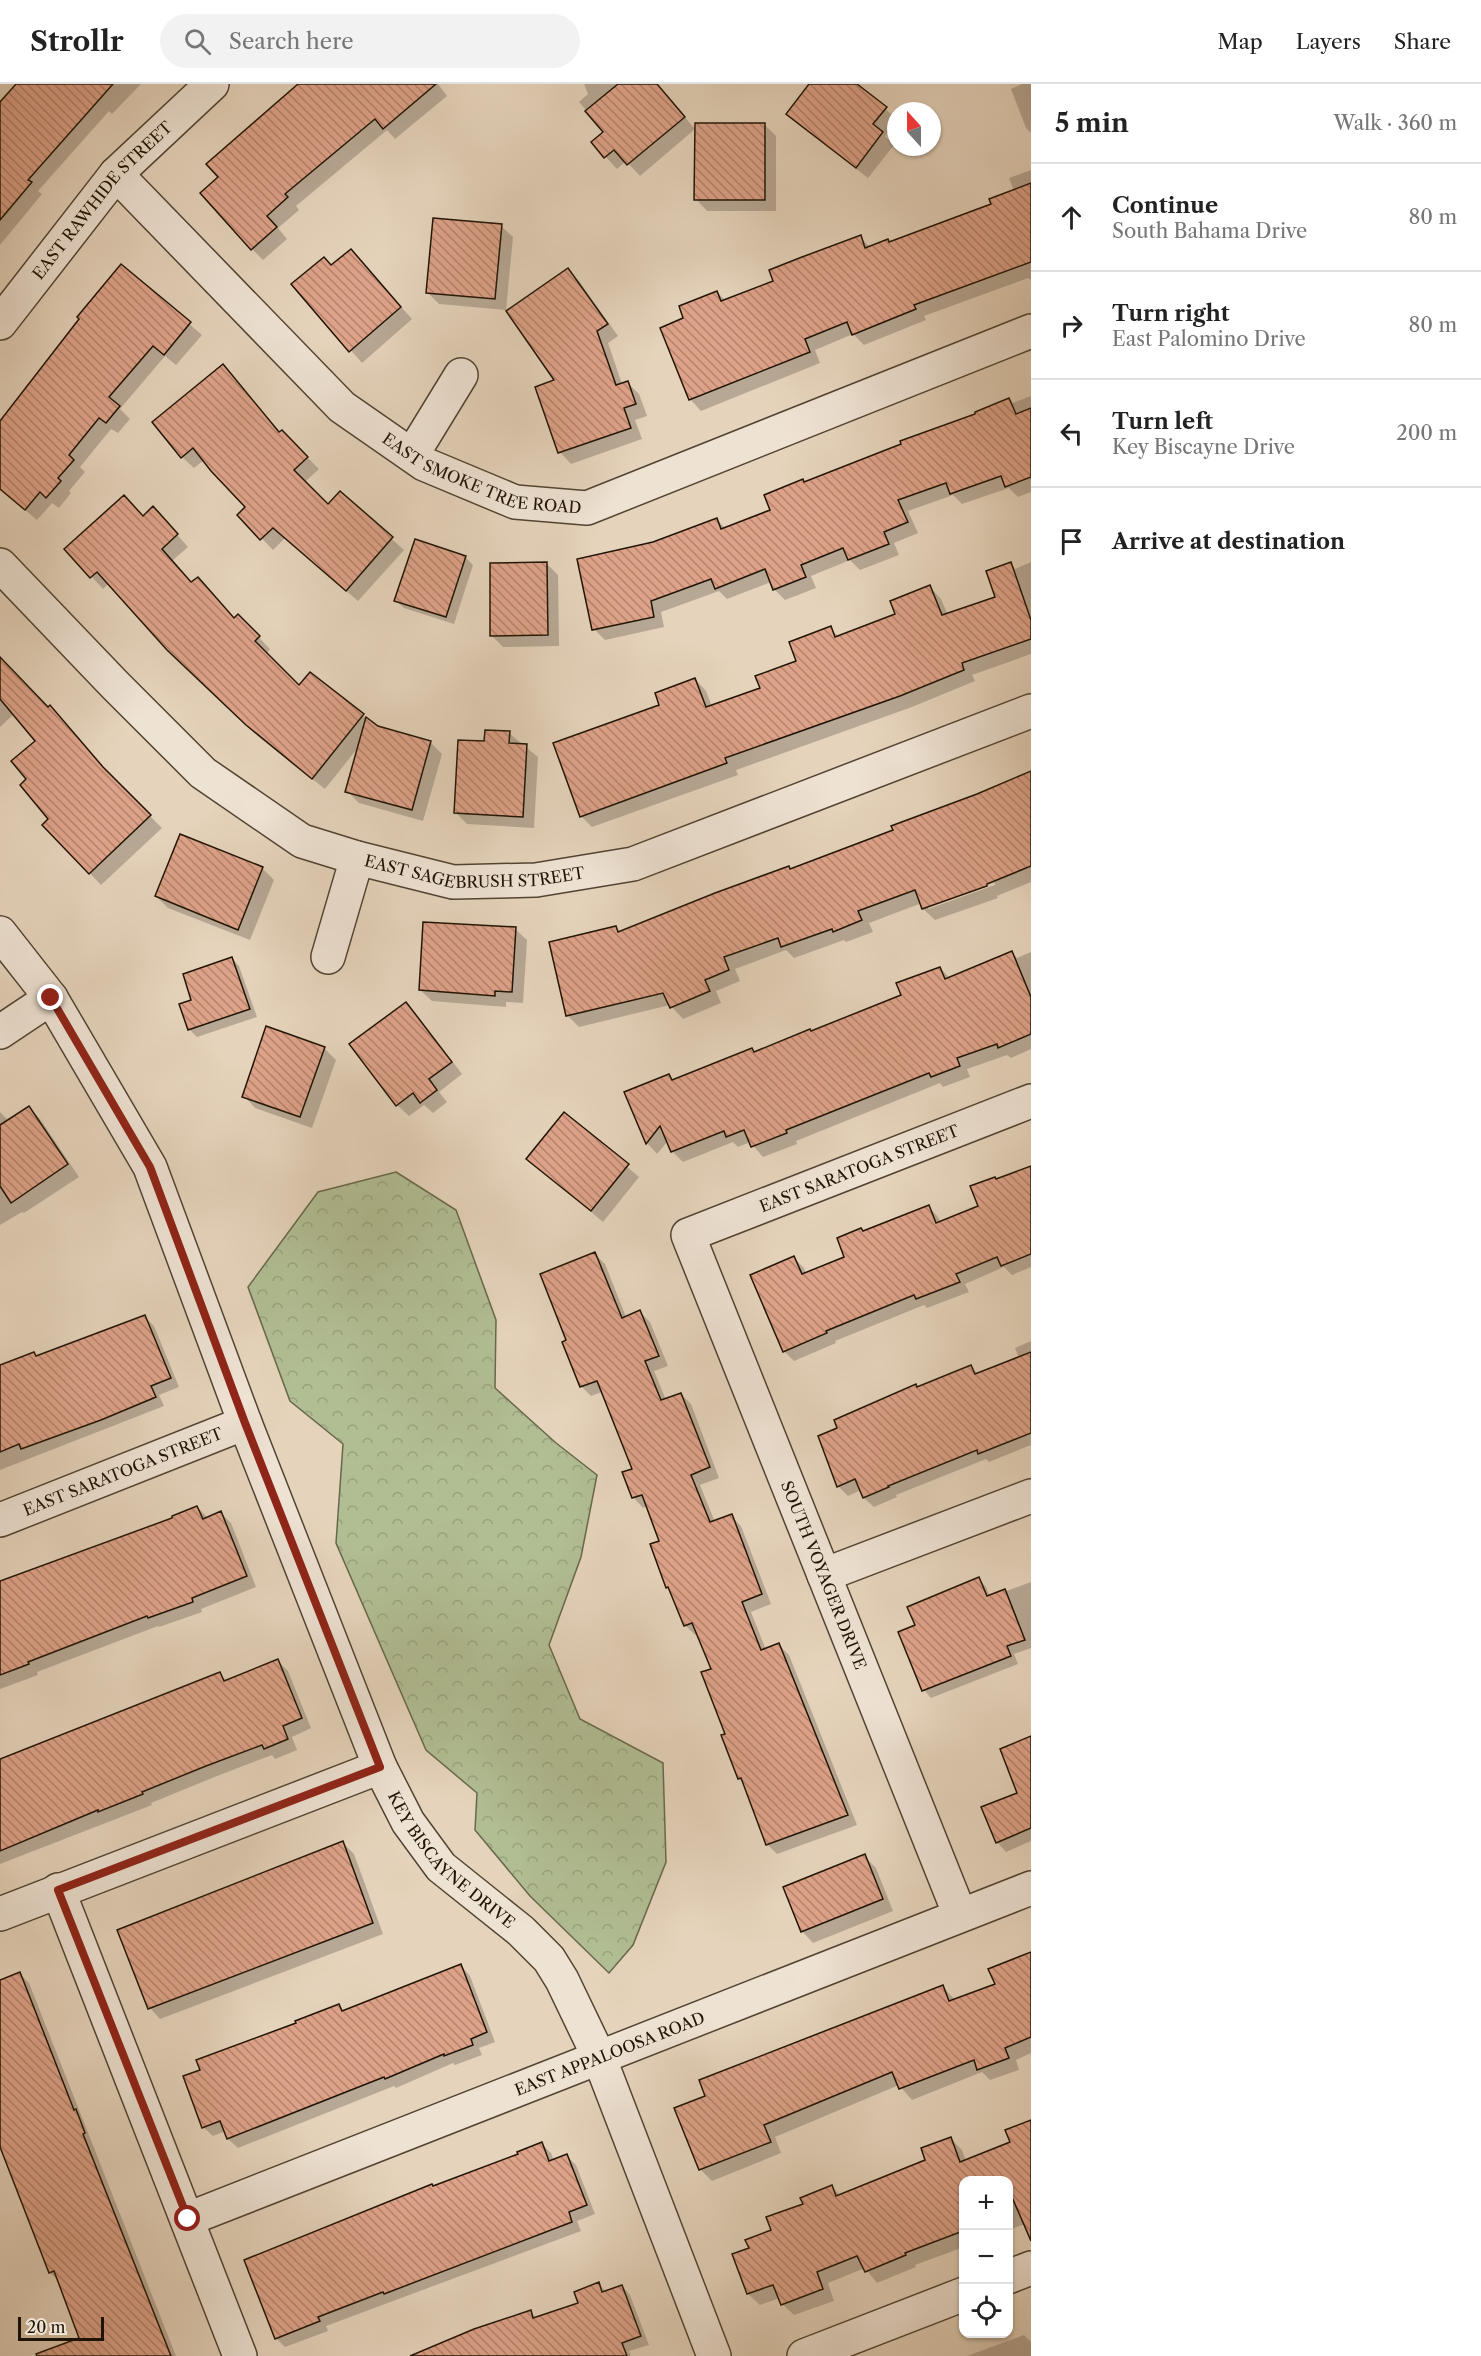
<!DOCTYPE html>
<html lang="en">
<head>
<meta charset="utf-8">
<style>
	body { margin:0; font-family:"Libre Caslon Text",serif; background:#f2f2f2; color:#222 }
	.controls { position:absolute; right:18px; bottom:18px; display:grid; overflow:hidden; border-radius:12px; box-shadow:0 2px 4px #0004 }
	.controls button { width:54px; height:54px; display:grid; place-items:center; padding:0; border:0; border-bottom:2px solid #e0e0e0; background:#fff; color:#222; font:30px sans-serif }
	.compass { position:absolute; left:887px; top:18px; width:54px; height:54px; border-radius:50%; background:#fff; box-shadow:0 2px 4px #0004; rotate:339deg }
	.scale { position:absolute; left:18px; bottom:15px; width:86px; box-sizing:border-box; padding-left:6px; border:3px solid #201404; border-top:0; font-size:16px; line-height:21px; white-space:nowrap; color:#201404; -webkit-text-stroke:4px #eee2d3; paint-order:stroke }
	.stop { position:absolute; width:18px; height:18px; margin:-14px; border:4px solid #8f2418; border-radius:50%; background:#fff }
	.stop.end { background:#8f2418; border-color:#fff; box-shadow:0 2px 6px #0008 }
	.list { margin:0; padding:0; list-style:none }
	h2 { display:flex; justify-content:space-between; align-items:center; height:78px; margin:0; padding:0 24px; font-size:26px }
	h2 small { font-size:20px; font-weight:400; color:#767676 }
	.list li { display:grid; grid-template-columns:39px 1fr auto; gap:18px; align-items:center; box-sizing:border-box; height:108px; padding:0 24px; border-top:2px solid #e0e0e0 }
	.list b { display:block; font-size:22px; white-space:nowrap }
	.list p { margin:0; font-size:20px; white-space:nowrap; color:#767676 }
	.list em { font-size:20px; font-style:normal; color:#767676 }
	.icon { flex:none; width:33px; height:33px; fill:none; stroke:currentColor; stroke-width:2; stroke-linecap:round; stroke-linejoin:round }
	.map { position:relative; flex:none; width:1031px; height:2272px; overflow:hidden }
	header { display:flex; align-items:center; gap:36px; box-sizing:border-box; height:84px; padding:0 30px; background:#fff; border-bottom:2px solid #e0e0e0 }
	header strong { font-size:28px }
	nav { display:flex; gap:33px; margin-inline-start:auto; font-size:21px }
	.search { width:420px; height:54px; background:#f2f2f2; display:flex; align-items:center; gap:15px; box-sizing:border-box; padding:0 21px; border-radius:33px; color:#767676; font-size:22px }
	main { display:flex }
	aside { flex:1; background:#fff }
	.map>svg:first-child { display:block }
</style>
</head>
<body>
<header>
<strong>Strollr</strong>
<div class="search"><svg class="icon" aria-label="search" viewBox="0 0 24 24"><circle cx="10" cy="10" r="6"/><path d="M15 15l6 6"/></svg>Search here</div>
<nav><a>Map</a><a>Layers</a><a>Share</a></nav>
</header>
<main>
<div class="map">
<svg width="1031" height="2272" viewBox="0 0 1031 2272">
	<defs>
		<pattern id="park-crowns" width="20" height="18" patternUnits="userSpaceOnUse" patternTransform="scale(1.5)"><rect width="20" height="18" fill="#b1bd93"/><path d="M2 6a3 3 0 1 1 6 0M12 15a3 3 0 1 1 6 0" fill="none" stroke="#98a27d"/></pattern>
		<pattern id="building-back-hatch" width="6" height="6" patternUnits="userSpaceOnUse" patternTransform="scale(1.5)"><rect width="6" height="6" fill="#dea289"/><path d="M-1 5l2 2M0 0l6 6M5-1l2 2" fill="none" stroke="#b4836e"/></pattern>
	</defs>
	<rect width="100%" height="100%" fill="#e5d3bb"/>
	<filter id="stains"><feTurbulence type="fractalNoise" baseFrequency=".00333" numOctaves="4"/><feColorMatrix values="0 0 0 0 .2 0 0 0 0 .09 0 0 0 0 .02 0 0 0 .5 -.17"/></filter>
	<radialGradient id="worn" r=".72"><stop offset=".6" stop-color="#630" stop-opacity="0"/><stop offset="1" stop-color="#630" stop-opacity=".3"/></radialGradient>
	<!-- park -->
	<polygon fill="url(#park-crowns)" stroke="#68684c" stroke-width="1.5" points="396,1088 456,1126 496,1236 495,1304 556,1359 597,1391 581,1473 549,1561 580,1635 663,1679 666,1778 633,1861 609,1889 530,1812 475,1746 477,1709 426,1666 336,1459 343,1360 290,1317 248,1203 318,1108"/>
	<!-- shadow -->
	<g fill="#0003" fill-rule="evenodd">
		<polygon points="18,0 141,0 112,30 109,27 38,107 42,110 0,161 0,20"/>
		<polygon points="301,0 438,0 447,12 395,55 387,46 296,122 299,126 278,144 287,155 263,176 252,165 220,93"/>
		<polygon points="584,0 656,0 695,45 640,92 626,77 617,85 593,59 605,48 579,18 588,10"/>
		<polygon points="811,0 855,0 896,34 896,38 885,52 894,61 868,94 799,41 788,30"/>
		<polygon points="1031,0 1031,49 1026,44 1011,5 1022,0"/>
		<polygon points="765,41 776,52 776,127 707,127 696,115"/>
		<polygon points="1031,86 1031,196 1028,194 924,232 926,236 864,261 853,250 815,266 820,279 701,327 690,315 685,235 717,208 726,217 775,198 860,153 870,163 890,159 993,121 1014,107 1009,94"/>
		<polygon points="501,142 513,153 506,226 439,220 428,209"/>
		<polygon points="351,167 412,235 362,279 293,201 332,183"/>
		<polygon points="122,182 202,251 176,281 165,272 120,325 130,335 118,349 111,345 80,383 85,388 69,407 71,409 59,424 52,419 37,436 0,405 0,339"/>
		<polygon points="568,186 579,197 618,252 608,259 622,300 628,299 639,310 647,332 635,336 642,355 571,380 560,368 556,297"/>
		<polygon points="223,282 281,349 282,348 319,385 305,398 328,422 340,409 404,466 358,517 285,454 273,466 239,431 248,423 204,376 194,384 182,373"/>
		<polygon points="1031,312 1031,408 1018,413 1009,404 962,420 953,411 908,427 918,449 894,459 899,471 860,486 850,476 811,492 816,504 785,516 774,505 771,498 727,515 719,507 661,528 664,543 605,556 594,545 654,460 717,436 726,445 772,427 805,399 977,331 1009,316 1013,319"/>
		<polygon points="143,433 164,436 188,463 172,477 192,499 235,535 238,532 270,565 266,570 299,603 363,632 378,643 431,659 442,670 423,737 359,719 347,707 360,661 325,705 259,653 180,577 109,499 103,505 66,465"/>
		<polygon points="465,473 473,481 454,540 404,524 396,516"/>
		<polygon points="1031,478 1031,570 972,591 975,597 912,623 736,686 738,691 592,743 581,732 661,622 695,595 706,607 712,623 762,605 798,578 830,544 839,553 897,531 930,503 941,515 948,531 997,514 1011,480 1015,485"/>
		<polygon points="547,480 558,491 559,562 503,563 492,552"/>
		<polygon points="0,574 48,625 50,623 62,635 115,697 162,744 101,801 44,741 51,735 28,695 37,657 14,630 0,643"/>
		<polygon points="509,649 538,673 534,744 467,740 455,728 486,659"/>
		<path d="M1031 689V798L997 812 998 814 935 836 923 825 922 819 869 839 873 848 846 858 844 856 794 874 786 866 735 885 740 897 716 907 721 919 683 935 670 921 579 943 567 931 616 844 621 848 790 786 895 747ZM994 798 995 801 928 825V822Z"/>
		<polygon points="181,752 263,785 274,796 250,856 168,824 156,812"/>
		<polygon points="515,845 527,856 523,919 506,918 506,923 432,917 420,906"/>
		<polygon points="1031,868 1031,965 1011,974 1007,971 967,985 970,993 943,1003 940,999 796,1057 797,1060 763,1073 750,1058 738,1063 733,1058 683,1078 672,1067 668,1057 657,1070 647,1059 626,1009 669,992 674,997 752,966 755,969 812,948 902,912 940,884 950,894 1012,869 1017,874"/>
		<polygon points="232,874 239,882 257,933 197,953 189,945"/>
		<polygon points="406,920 417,931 462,990 439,1008 447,1018 433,1029 424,1021 409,1032 397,1021"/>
		<polygon points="324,964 336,976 312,1044 255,1024 244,1012"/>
		<polygon points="29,1024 40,1035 79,1093 24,1129 22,1128 0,1141 0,1028 9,1037"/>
		<polygon points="565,1030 639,1093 603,1138 528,1075"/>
		<polygon points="1031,1083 1031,1183 1012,1191 1004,1183 965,1200 969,1208 927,1224 924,1221 835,1257 836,1259 794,1277 784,1267 794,1174 804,1184 806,1190 846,1174 864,1148 929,1123 938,1133 941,1139 980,1123 997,1097"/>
		<polygon points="595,1170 605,1180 626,1233 640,1228 650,1238 668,1282 654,1287 666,1316 681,1310 691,1320 719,1394 700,1401 715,1438 731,1432 741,1442 771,1520 751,1528 766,1566 779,1561 789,1571 857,1741 777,1770 767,1760 745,1700 739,1695 727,1651 713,1586 698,1550 695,1551 685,1541 671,1507 667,1503 652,1461 661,1458 648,1422 643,1424 633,1413 634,1385 602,1308 591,1312 581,1302 568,1257"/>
		<polygon points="145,1233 154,1242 179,1303 159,1311 164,1322 0,1386 0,1283 34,1269 37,1273"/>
		<polygon points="1031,1257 1031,1361 989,1378 986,1375 896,1411 897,1413 874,1423 864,1414 861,1406 848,1412 838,1402 918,1304 971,1283 978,1290 1019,1274 1015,1264"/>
		<polygon points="197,1423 208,1434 221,1429 231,1439 256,1503 201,1525 202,1528 159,1543 158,1542 37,1588 38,1591 0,1605 0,1502 174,1435"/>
		<polygon points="979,1495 986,1503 990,1513 1031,1498 1031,1564 1014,1570 1018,1580 931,1614 924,1606 917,1542"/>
		<polygon points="278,1577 288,1587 311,1644 292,1653 297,1666 275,1675 272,1671 217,1692 151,1719 152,1721 0,1780 0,1677 220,1590 227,1597"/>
		<polygon points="1031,1654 1031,1757 1006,1768 997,1758 1019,1710"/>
		<polygon points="343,1759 354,1770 383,1850 160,1935 150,1924 119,1847"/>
		<polygon points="864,1772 876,1784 893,1827 813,1859 802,1847"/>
		<polygon points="1031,1873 1031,1969 1016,1976 1019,1986 990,1996 982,1988 912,2016 899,2001 775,2053 781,2069 712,2097 701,2086 676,2025 943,1903 955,1916 997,1901"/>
		<polygon points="461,1882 470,1892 495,1958 479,1964 482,1971 455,1981 453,1979 396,2004 394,2002 238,2064 228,2055 226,2047 213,2052 203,2043 298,1940 339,1922 344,1927"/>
		<polygon points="20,1890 29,1899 176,2272 81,2272 81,2254 60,2198 50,2189 0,2063 0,1898"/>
		<polygon points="1031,2038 1031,2138 1008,2146 1008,2096 964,2096 964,2163 915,2181 916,2183 877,2199 865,2184 828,2199 834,2217 794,2231 782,2220 780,2214 760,2221 748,2210 751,2165 805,2121 832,2103 841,2112 927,2077 951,2055 962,2066 966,2077 1012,2059"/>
		<polygon points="542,2060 551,2069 554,2077 567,2072 576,2081 595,2130 577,2137 581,2147 326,2242 328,2247 285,2263 276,2254 434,2103 520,2071"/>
		<polygon points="599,2200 606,2208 622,2202 630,2211 649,2261 629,2267 631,2272 411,2272 530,2227 537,2235 580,2219"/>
		<polygon points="1024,2251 1031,2258 1031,2272 967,2272"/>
	</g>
	<!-- building -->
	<g fill="url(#building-back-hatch)" stroke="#201404" stroke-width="1.5">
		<polygon points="16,0 113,0 28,96 32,98 0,136 0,18"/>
		<polygon points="298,0 436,0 383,45 375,35 285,110 288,113 267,132 277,143 251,166 200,109 218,93 206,80"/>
		<polygon points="618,0 657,0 685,33 627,81 614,66 604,74 591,58 603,48 585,27"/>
		<polygon points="809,0 857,0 887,23 873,40 883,48 856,84 786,30"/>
		<polygon points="695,39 765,39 765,116 694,116"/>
		<polygon points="1031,99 1031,178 914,221 916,225 852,251 847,238 805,255 810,268 689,316 660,244 683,234 679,222 717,207 721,217 773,197 769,186 802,173 861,151 865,164 888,155 889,158 991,120 989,115"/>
		<polygon points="433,134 502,140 495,215 426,209"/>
		<polygon points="351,165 401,223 349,268 291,200 324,173 331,181"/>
		<polygon points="121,180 191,238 164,271 153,262 109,313 120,322 106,339 99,334 69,371 74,376 58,394 61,397 46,414 40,408 25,426 0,405 0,337 79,235 77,233"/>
		<polygon points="568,184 608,240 597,247 616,301 628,297 636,320 624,324 631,344 558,369 535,303 554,296 506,227"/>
		<polygon points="223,280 279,348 282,346 308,373 294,386 328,420 340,407 393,453 346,507 273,444 260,456 237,431 245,423 211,387 193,364 181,374 152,338"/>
		<polygon points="1009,314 1016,330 1031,324 1031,393 1005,403 1001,392 950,410 946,399 898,416 908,438 884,448 889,460 848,476 843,464 801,481 806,493 773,506 765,485 715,505 711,495 651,517 654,533 592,546 577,475 653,458 717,434 721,445 770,426 764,411 803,395 804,398 901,360 900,357 975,330 975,328"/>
		<polygon points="124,411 143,432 153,422 178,450 162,465 191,498 198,493 234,534 238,530 260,552 255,557 299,601 310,588 364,630 312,695 246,641 167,566 97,488 90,494 64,465"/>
		<polygon points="415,455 466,472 446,533 394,517"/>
		<polygon points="547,478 548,551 490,552 490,479"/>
		<polygon points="1011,478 1031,536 1031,555 962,579 964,586 900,612 725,674 727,679 580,733 553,659 659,621 655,609 695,594 706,623 760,604 755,592 796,577 789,558 831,542 835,553 895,530 890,517 930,501 942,531 995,513 986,487"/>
		<polygon points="0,573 48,623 50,621 103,683 151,731 89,790 42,741 48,735 20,701 26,695 11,677 35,657 0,615"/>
		<polygon points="366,633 378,642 431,657 412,726 345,708"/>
		<polygon points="485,646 510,647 509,659 527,660 523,733 454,729 458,656 484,657"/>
		<polygon points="1031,687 1031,782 987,800 987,802 922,825 915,806 858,827 862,836 833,848 832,845 781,863 778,854 724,873 729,886 705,896 710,907 670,924 663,909 566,932 549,858 616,842 618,848 715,809 789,782 790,785 893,746 891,742 977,710"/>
		<polygon points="180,750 263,783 238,846 155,812"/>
		<polygon points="423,838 516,843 512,908 495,907 495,912 419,906"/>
		<polygon points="1012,867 1031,913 1031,950 998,964 997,960 957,974 960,982 931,993 929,989 786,1046 787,1049 751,1063 744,1046 726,1053 724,1047 671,1068 660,1042 646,1060 624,1008 669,990 672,996 752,964 754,968 810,945 811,947 901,911 896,899 940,883 945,895"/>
		<polygon points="232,873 250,925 188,946 179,920 191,916 183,890"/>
		<polygon points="406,918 452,978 429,995 437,1006 420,1019 413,1009 396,1022 349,960"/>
		<polygon points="266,942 325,963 300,1033 242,1013"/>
		<polygon points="29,1022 68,1080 11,1119 0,1102 0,1041"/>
		<polygon points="564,1028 629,1080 591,1127 526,1075"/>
		<polygon points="1031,1082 1031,1170 1001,1182 997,1173 956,1190 960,1198 916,1215 914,1211 826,1247 827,1249 783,1268 750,1191 794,1172 802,1190 844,1173 837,1154 861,1144 863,1147 929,1121 936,1139 978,1122 970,1102 995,1093 996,1095"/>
		<polygon points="595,1168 622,1234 640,1226 659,1272 645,1277 661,1316 681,1309 710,1383 691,1391 710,1438 732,1430 762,1510 742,1518 761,1566 779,1559 848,1731 766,1761 741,1694 738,1695 721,1651 725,1650 701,1588 711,1585 692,1539 684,1542 668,1503 666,1504 650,1460 659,1457 642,1411 632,1414 622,1388 632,1385 597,1297 580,1303 562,1258 566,1256 540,1190"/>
		<polygon points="145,1231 171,1294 151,1302 156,1313 101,1336 21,1365 19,1360 0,1368 0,1281 34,1268 36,1272"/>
		<polygon points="1031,1268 1031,1349 978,1370 977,1366 888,1402 889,1403 863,1414 855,1395 837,1403 818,1352 837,1344 834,1336 916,1300 917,1303 971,1281 975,1290"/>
		<polygon points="197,1422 203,1435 221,1427 247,1492 192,1514 193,1518 148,1534 147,1532 28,1578 29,1580 0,1591 0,1497 172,1434 172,1432"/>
		<polygon points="979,1493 987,1512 1005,1505 1025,1556 1007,1562 1011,1572 922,1607 898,1548 915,1541 907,1523"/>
		<polygon points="278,1575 302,1634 283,1642 288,1655 264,1665 262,1661 206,1682 142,1708 143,1710 98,1728 98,1726 0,1767 0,1675 220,1588 224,1597"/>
		<polygon points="1031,1652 1031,1744 996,1759 981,1723 1017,1709 1000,1665"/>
		<polygon points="343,1757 373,1839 148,1925 117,1846"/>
		<polygon points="865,1770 883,1815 801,1848 783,1803"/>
		<polygon points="1031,1868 1031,1953 1005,1964 1009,1974 977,1986 974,1976 899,2005 892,1988 764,2041 771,2058 699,2086 674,2024 705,2012 699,1996 943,1901 949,1917 995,1900 988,1885"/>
		<polygon points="461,1880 487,1948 471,1955 473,1961 444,1972 444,1970 385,1995 384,1993 227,2055 220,2037 202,2044 183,1992 200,1986 196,1976 296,1939 295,1937 339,1920 342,1927"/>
		<polygon points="20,1888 74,2026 76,2025 85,2049 83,2050 171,2272 37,2272 36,2270 79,2254 54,2187 49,2189 0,2063 0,1896"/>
		<polygon points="1031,2036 1031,2157 1008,2104 1008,2097 963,2097 963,2147 905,2169 906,2171 865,2188 857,2172 817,2188 823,2205 781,2221 773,2201 747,2210 732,2170 749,2164 745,2156 771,2146 766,2133 803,2120 800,2114 832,2101 836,2112 925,2076 921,2064 951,2053 960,2078 1010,2058 1005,2046"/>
		<polygon points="542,2058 549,2077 567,2070 587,2121 569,2128 572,2138 384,2210 383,2208 318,2233 320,2237 275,2255 244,2176 432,2100 433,2102 518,2070 517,2068"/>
		<polygon points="599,2198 602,2208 622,2201 641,2252 622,2259 627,2272 410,2272 474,2245 531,2226 533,2234 578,2219 574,2208"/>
	</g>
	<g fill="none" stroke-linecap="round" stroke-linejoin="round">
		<defs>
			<g id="minor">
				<path id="s1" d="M116 90 342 323 424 380 515 418 587 424 1031 247"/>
				<path id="s2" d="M0 239 116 90 212 0"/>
				<polyline points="412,371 461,291"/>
				<path id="s3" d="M0 481 115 601 203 689 302 757 357 774 453 798 536 796 633 780 1031 627"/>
				<path id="s4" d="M0 849 51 914 150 1083 245 1339 380 1683 408 1738 441 1783 521 1847 549 1875 562 1896 599 1973 714 2272"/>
				<polyline points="328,873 357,774"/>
				<polyline points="0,948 51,914"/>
				<path id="s5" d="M0 1436 245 1339"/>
				<polyline points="824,1491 1031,1412"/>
				<polyline points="58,1806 240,2272"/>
				<polyline points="0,1830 380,1683"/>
				<path id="s6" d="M960 1831 688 1151 1031 1017"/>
				<path id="s7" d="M188 2135 1031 1804"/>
				<polyline points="1008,2193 1031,2184"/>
				<polyline points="804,2272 964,2210"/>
			</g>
		</defs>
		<!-- minor casing -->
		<use href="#minor" stroke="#514432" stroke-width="36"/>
		<!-- minor -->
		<use href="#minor" stroke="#eee2d3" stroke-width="33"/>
	</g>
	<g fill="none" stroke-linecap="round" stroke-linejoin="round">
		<!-- route -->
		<polyline stroke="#8f2418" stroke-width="8" points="51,914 150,1083 245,1339 380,1683 58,1806 188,2135"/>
	</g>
	<g text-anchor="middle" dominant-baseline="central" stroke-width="5" stroke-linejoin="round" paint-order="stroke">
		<!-- street labels -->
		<g font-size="16" fill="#201404" stroke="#eee2d3">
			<text stroke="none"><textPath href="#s2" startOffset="160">EAST RAWHIDE STREET</textPath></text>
			<text stroke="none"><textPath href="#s1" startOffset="483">EAST SMOKE TREE ROAD</textPath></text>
			<text stroke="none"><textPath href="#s3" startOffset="588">EAST SAGEBRUSH STREET</textPath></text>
			<text stroke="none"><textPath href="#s6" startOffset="916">EAST SARATOGA STREET</textPath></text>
			<text stroke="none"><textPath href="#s5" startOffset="132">EAST SARATOGA STREET</textPath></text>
			<text transform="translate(824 1491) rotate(68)">SOUTH VOYAGER DRIVE</text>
			<text stroke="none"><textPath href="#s4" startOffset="1040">KEY BISCAYNE DRIVE</textPath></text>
			<text stroke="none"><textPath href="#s7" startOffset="453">EAST APPALOOSA ROAD</textPath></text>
		</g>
	</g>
	<rect width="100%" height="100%" filter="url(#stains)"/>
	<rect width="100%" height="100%" fill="url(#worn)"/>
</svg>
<div class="controls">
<button>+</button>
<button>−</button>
<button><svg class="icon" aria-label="locate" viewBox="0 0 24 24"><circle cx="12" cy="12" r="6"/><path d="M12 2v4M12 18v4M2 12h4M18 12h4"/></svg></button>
</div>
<svg class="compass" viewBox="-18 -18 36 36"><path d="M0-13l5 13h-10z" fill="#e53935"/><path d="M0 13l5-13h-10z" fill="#767676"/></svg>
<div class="scale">20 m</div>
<div class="stop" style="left:188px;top:2135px"></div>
<div class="stop end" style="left:51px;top:914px"></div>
</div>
<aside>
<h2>5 min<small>Walk · 360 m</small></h2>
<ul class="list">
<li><svg class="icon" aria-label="ahead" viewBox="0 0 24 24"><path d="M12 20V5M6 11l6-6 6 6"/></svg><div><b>Continue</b><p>South Bahama Drive</p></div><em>80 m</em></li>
<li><svg class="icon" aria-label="right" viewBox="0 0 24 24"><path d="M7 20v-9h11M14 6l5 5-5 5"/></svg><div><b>Turn right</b><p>East Palomino Drive</p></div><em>80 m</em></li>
<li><svg class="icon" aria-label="left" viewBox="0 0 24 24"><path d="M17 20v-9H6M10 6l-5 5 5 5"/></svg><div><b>Turn left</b><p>Key Biscayne Drive</p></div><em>200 m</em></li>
<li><svg class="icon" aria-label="arrive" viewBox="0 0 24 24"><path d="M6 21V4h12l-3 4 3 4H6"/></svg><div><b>Arrive at destination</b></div></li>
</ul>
</aside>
</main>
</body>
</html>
